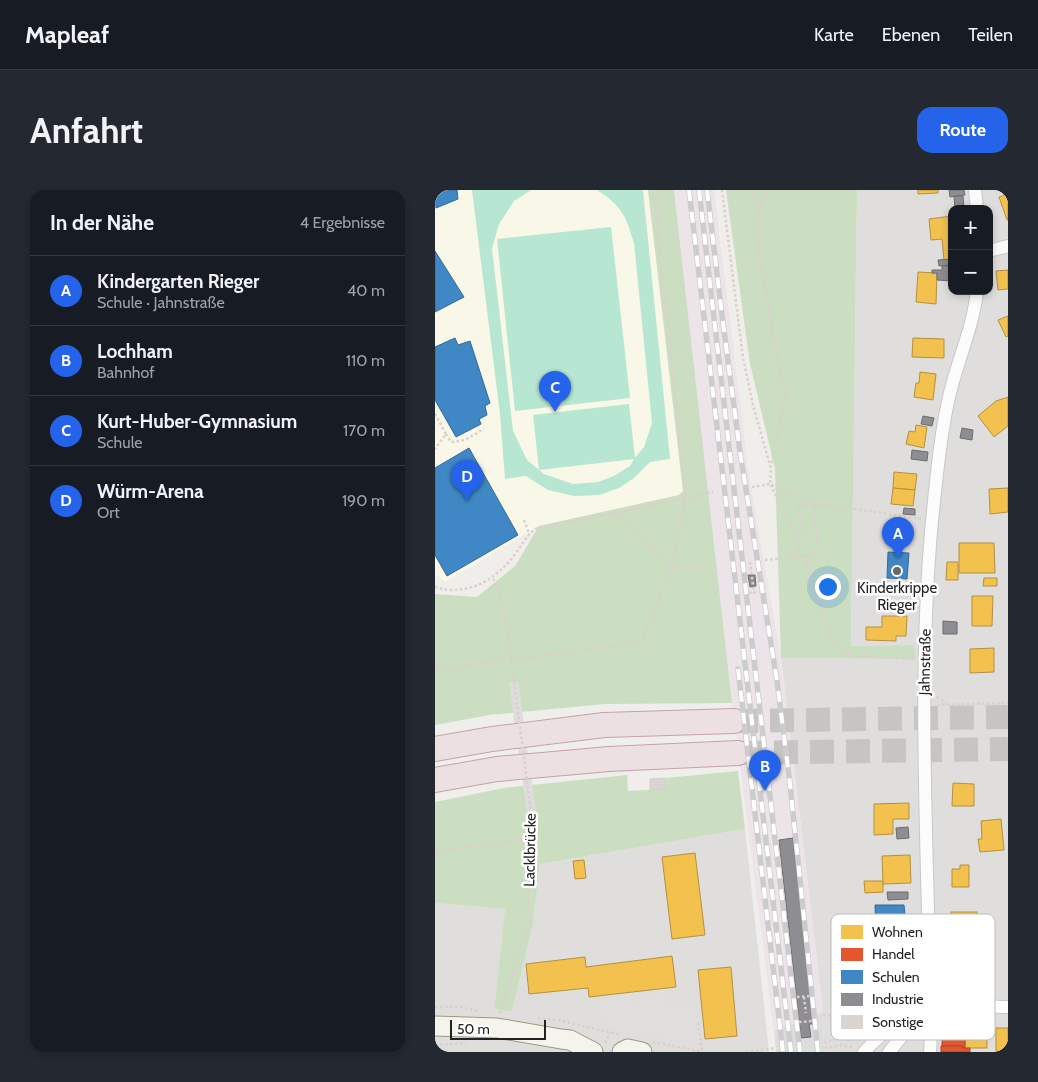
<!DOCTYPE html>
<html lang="de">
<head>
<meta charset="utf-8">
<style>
	body { margin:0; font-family:Cabin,sans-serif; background:#242831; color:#f1f3f6 }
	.controls { position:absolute; right:15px; top:15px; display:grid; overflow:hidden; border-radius:10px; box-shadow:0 2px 8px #0003 }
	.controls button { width:45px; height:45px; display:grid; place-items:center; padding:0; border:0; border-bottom:1px solid #363941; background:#171b24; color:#f1f3f6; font:25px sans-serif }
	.scale { position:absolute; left:15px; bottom:12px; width:96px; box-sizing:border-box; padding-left:5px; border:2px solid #222; border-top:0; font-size:14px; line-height:18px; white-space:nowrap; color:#222; -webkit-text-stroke:4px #fff; paint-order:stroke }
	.you { position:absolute; left:392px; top:396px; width:18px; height:18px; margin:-12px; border:4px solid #fff; border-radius:50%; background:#1a73e8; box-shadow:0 0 0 8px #1a73e833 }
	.badge { display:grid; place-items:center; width:32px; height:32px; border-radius:50%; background:#2563eb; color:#fff; font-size:16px; font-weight:700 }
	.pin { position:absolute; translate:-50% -41px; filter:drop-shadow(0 1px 2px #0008) }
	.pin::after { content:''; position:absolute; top:26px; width:18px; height:15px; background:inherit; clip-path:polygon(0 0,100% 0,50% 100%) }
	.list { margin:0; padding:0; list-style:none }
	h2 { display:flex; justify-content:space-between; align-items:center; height:65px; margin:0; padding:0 20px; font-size:21px }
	h2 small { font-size:16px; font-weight:400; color:#9ea1a6 }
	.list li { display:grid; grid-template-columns:32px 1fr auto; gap:15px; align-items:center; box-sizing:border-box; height:70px; padding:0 20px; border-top:1px solid #363941 }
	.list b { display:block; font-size:19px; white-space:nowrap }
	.list p { margin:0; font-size:16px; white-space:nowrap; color:#9ea1a6 }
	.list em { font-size:16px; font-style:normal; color:#9ea1a6 }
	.map { position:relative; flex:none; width:573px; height:862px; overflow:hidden; border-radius:15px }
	header { display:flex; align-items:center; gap:30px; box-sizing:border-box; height:70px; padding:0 25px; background:#171b24; border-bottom:1px solid #363941 }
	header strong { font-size:24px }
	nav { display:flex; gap:28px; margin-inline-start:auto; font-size:18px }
	.intro { display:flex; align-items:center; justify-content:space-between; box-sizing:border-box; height:120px; padding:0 30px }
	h1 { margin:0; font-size:35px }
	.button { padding:12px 22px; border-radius:15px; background:#2563eb; color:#fff; font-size:18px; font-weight:700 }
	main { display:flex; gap:30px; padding:0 30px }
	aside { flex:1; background:#171b24; border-radius:15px; box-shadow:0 2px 8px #0003 }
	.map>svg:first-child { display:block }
</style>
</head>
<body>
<header>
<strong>Mapleaf</strong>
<nav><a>Karte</a><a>Ebenen</a><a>Teilen</a></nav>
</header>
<div class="intro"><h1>Anfahrt</h1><a class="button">Route</a></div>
<main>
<aside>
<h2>In der Nähe<small>4 Ergebnisse</small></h2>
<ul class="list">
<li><span class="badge">A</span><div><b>Kindergarten Rieger</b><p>Schule · Jahnstraße</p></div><em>40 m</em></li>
<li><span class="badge">B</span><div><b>Lochham</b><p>Bahnhof</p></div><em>110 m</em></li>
<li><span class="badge">C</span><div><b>Kurt-Huber-Gymnasium</b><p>Schule</p></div><em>170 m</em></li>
<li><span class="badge">D</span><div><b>Würm-Arena</b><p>Ort</p></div><em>190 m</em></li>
</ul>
</aside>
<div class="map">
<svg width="573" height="862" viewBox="0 0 573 862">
	<rect width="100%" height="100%" fill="#f0eeeb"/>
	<!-- residential -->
	<g fill="#dfdedc" fill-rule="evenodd">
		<path d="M422 0H573V862H389L388 822 346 468 481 469 478 455 416 456ZM517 19H554V101H517Z"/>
		<polygon points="310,639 334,862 0,862 0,713 70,719 59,819 77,822 98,734 105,674"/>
	</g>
	<!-- industrial -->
	<polygon fill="#ede4e9" points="239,0 279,0 314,286 346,468 388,822 339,841 297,513"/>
	<!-- education -->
	<polygon fill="#f8f7e8" points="0,0 213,0 248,301 245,305 104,336 10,392 0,384"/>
	<!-- forest -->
	<g fill="#cbdec1">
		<polygon points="213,0 239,0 297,513 170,514 54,525 0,535 0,404 42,407 80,376 104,336 244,305 248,301"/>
		<polygon points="291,0 422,0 416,456 479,455 481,469 346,468 340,279 315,174"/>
		<polygon points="303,581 310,639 105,674 98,734 77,822 59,819 70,719 0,713 0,612 69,598 192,585 193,601 231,599 231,588"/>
	</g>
	<!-- pitch -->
	<g fill="#b7e6d2">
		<path d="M37 0H96L79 11 64 34 57 59 78 241 92 270 109 284 138 294 163 292 179 286 195 276 199 269 104 280 98 225 194 214 200 268 209 257 217 233 199 53C191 26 187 16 162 0H208L235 269 215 272 199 288 184 298 164 305 139 306 113 300 91 286 70 289 65 224Z"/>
		<polygon points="176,37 195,208 80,221 62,49"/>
	</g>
	<!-- parking -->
	<polygon fill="#e0dfde" points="228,807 230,820 262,817 266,847 231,851 230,842 219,843 200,840 181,842 180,831 171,832 169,812 179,811 205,818 204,810"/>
	<!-- pier -->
	<g fill="#dedddd">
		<polygon points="83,491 102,629 93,630 74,492"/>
		<polygon points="388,822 389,862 341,862 339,841"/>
	</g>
	<!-- homes -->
	<g fill="#f2c14e" stroke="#b49141">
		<polygon points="483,0 503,0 503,3 483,4"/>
		<polygon points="573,4 573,30 572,30 564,7"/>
		<polygon points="517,26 517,69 509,70 507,49 496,50 494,29"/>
		<polygon points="573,80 573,99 563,100 561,81"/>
		<polygon points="483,82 502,83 501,114 481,112"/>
		<polygon points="573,126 573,146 571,147 563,130"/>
		<polygon points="478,148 509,149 509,168 477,167"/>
		<polygon points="485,182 501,184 498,210 479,207 481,193 484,193"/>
		<polygon points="573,207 573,236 559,247 543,226 561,211"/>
		<polygon points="481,235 492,237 489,258 471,254 474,241 480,242"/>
		<polygon points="459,282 482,284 480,300 458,298"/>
		<polygon points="458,298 480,300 478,316 456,314"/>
		<polygon points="573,298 573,322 555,324 554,299"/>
		<polygon points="524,353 559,353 560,383 524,383"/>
		<polygon points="512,372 523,372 523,390 511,390"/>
		<polygon points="549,388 562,388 562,396 548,396"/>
		<polygon points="537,406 558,406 557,436 537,436"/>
		<polygon points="447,426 472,426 471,446 461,446 461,451 431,450 431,437 447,437"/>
		<polygon points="559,458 559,482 535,483 535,459"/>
		<polygon points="518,593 539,594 539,616 517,616"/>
		<polygon points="474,613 474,629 458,629 458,644 439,645 439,614"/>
		<polygon points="566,629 569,660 545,662 543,649 547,649 546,631"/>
		<polygon points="260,663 270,745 237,749 227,667"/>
		<polygon points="475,665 476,693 448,694 447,666"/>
		<polygon points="149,670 151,688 140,689 138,671"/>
		<polygon points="525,675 534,675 534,697 517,697 517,679 525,679"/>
		<polygon points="429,691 448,691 448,702 430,703"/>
		<rect x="516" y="722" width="26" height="27"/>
		<polygon points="237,766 241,797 154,807 153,798 94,804 91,774 150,767 151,777"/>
		<polygon points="296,777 302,846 270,849 263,780"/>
		<rect x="561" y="838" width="12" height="24"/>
		<rect x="530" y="847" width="22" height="11"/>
	</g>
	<!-- shops -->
	<g fill="#e4572e" stroke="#aa472a">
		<polygon points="508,830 536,830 536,840 530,840 530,858 527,858 527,856 507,856"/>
		<polygon points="506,856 527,856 527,858 535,858 535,862 506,862"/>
	</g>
	<!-- schools -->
	<g fill="#3f88c5" stroke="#366994">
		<polygon points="0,0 22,0 23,9 1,18"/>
		<polygon points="0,61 29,107 0,122"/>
		<polygon points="20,148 23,155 35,151 55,213 50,216 52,225 44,229 46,234 21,247 0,210 0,157"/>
		<polygon points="34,258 83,345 12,386 0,365 0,278"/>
		<polygon points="453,362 474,363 472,389 452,388"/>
		<polygon points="440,715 469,715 470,725 474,725 475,766 468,766 468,789 451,789 451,749 441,749"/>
	</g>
	<!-- industry -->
	<g fill="#8d8d92" stroke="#6d6d70">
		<polygon points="514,0 529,0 530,5 515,7"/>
		<polygon points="519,6 528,6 529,19 520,19"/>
		<polygon points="517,69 517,75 504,76 503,70"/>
		<polygon points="517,75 517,91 502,90 502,83 497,83 497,80 507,80 507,76"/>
		<polygon points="488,226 499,228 497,236 486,234"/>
		<polygon points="527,238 538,240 537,250 525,248"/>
		<polygon points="477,260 493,262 492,271 476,269"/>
		<polygon points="469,318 480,319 480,325 468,324"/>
		<polygon points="313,385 320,385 321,396 315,397"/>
		<polygon points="508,431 522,432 522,444 508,444"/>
		<polygon points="473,637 474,648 462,649 461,638"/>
		<polygon points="358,648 378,834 374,834 376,847 366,848 344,650"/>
		<polygon points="452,702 473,702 473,709 453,710"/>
	</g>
	<!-- building -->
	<polygon fill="#d7d4d2" stroke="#d3d0cc" points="230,588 231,599 215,600 215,589"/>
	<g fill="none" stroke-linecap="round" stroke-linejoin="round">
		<!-- highway-tunnel -->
		<g stroke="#c7c5c3" stroke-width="24" stroke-dasharray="24 12" stroke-linecap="butt">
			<polyline points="299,531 573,527"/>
			<polyline points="303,563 573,559"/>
		</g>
		<defs>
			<g id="street">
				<polyline points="540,0 542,19"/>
				<polyline points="554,61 573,56"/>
				<path d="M429 862C449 840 476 821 507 816 528 813 552 817 573 817"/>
				<polyline points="454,862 473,839 487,825"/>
				<path d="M495 862 497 827 495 819C493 656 482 493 497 331 501 292 505 245 514 207 522 172 538 138 542 101"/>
			</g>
			<g id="secondary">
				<polyline points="0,836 62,838 126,849 135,850 158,862"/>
				<polyline points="187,862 193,859 207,862"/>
			</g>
			<g id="highway">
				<polyline points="0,559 57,549 169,535 299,531"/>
				<polyline points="0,590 62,579 174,569 303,563"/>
			</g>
		</defs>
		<!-- street casing -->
		<use href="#street" stroke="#c9c8c7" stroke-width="14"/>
		<!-- secondary casing -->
		<use href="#secondary" stroke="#999a82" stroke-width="21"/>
		<!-- highway casing -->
		<use href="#highway" stroke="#c5a2ac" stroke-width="26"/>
		<!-- path -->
		<g stroke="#dccecd" stroke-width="2.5" stroke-dasharray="2.5 2.5" stroke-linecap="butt">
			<polyline points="287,0 308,168 318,215 336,279 335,294 362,347 364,366"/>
			<polyline points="317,0 322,23 324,65 350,209 336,277"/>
			<polyline points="323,22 333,0"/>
			<polyline points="0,224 11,244 0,259"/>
			<polyline points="11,244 16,252 30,250 49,239"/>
			<polyline points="317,297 335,294 345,300 368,307 379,315"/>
			<polyline points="179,323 278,302"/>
			<polyline points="89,330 94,343"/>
			<polyline points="362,347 368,339 363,316 394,315 486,329"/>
			<polyline points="369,366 394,445 403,460 416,466 478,469"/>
			<path d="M330 370 369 366 381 361C387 344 374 330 381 316"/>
			<polyline points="315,372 319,403"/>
			<path d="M58 389C72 419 74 458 79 492"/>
			<path d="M0 397C33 407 61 390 80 364 88 354 91 345 102 338L179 323 236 377 260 379 282 376"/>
			<polyline points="314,403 325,402"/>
			<polyline points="0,480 207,452 236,377 251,307 224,60 220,0"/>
			<polyline points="502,507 512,513"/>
			<polyline points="502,515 573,513"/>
			<polyline points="0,662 97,648"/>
			<polyline points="362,807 375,806"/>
			<polyline points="369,807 371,823"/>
			<polyline points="430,815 427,822 436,838"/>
			<polyline points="0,817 25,817 43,821"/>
			<polyline points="65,823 93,734 97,630"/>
			<polyline points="405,823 409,832"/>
			<polyline points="388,825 405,826 427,822"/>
			<polyline points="103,828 123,830 186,845"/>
			<polyline points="364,832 378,831"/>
			<polyline points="263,833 267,861"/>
			<polyline points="218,852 268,862"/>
			<polyline points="389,852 411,847 433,834"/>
			<polyline points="170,853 175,843"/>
			<polyline points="0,855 31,853"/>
			<polyline points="390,858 407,855 419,858"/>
			<polyline points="311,862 340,858"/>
		</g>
		<!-- street -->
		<use href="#street" stroke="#fdfcfc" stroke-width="12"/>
		<!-- secondary -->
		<use href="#secondary" stroke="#f4f4ed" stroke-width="19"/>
		<!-- highway -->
		<use href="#highway" stroke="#ece0e2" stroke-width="24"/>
		<defs>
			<g id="rail">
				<polyline points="254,0 356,862"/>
				<polyline points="264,0 365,862"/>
				<polyline points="272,0 287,125 305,262 342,491 355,594 383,862"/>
				<polyline points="303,479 348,862"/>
			</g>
		</defs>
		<!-- rail casing -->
		<use href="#rail" stroke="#ccc" stroke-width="5.5"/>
		<!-- rail -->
		<use href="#rail" stroke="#fff" stroke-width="4" stroke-dasharray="11" stroke-linecap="butt"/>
		<!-- path-bridge -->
		<polyline stroke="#dccecd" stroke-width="2.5" stroke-dasharray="2.5 2.5" stroke-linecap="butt" points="79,492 97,630"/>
	</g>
	<!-- markers -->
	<circle fill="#6a6968" stroke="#fff" stroke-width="2" cx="462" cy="381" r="5"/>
	<g text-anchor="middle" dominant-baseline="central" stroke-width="5" stroke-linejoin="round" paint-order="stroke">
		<!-- poi labels -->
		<g font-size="15" fill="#222" stroke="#fff">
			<text x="462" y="398">Kinderkrippe<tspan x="462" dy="17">Rieger</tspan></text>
		</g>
		<!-- street labels -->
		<g font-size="15" fill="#222" stroke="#fff">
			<text transform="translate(490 472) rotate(-89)">Jahnstraße</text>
			<text transform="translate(95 660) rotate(-89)">Lacklbrücke</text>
		</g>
	</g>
	<!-- legend -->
	<rect x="396" y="724" width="164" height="126" rx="8" fill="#fff" stroke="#bdbdbd" stroke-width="1"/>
	<rect x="406" y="735" width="22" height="14" fill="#f2c14e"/>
	<rect x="406" y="758" width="22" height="13" fill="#e4572e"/>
	<rect x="406" y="780" width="22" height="14" fill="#3f88c5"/>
	<rect x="406" y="803" width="22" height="13" fill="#8d8d92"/>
	<rect x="406" y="825" width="22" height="14" fill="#d7d4d2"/>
	<g font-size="14" fill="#222">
		<text x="437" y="747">Wohnen</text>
		<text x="437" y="769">Handel</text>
		<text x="437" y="792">Schulen</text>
		<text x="437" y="814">Industrie</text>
		<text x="437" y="837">Sonstige</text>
	</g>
</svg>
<div class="controls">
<button>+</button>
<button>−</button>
</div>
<div class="scale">50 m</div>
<div class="you"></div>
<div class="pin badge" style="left:463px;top:368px">A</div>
<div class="pin badge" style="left:330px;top:601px">B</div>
<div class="pin badge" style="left:120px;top:222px">C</div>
<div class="pin badge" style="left:32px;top:311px">D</div>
</div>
</main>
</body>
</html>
